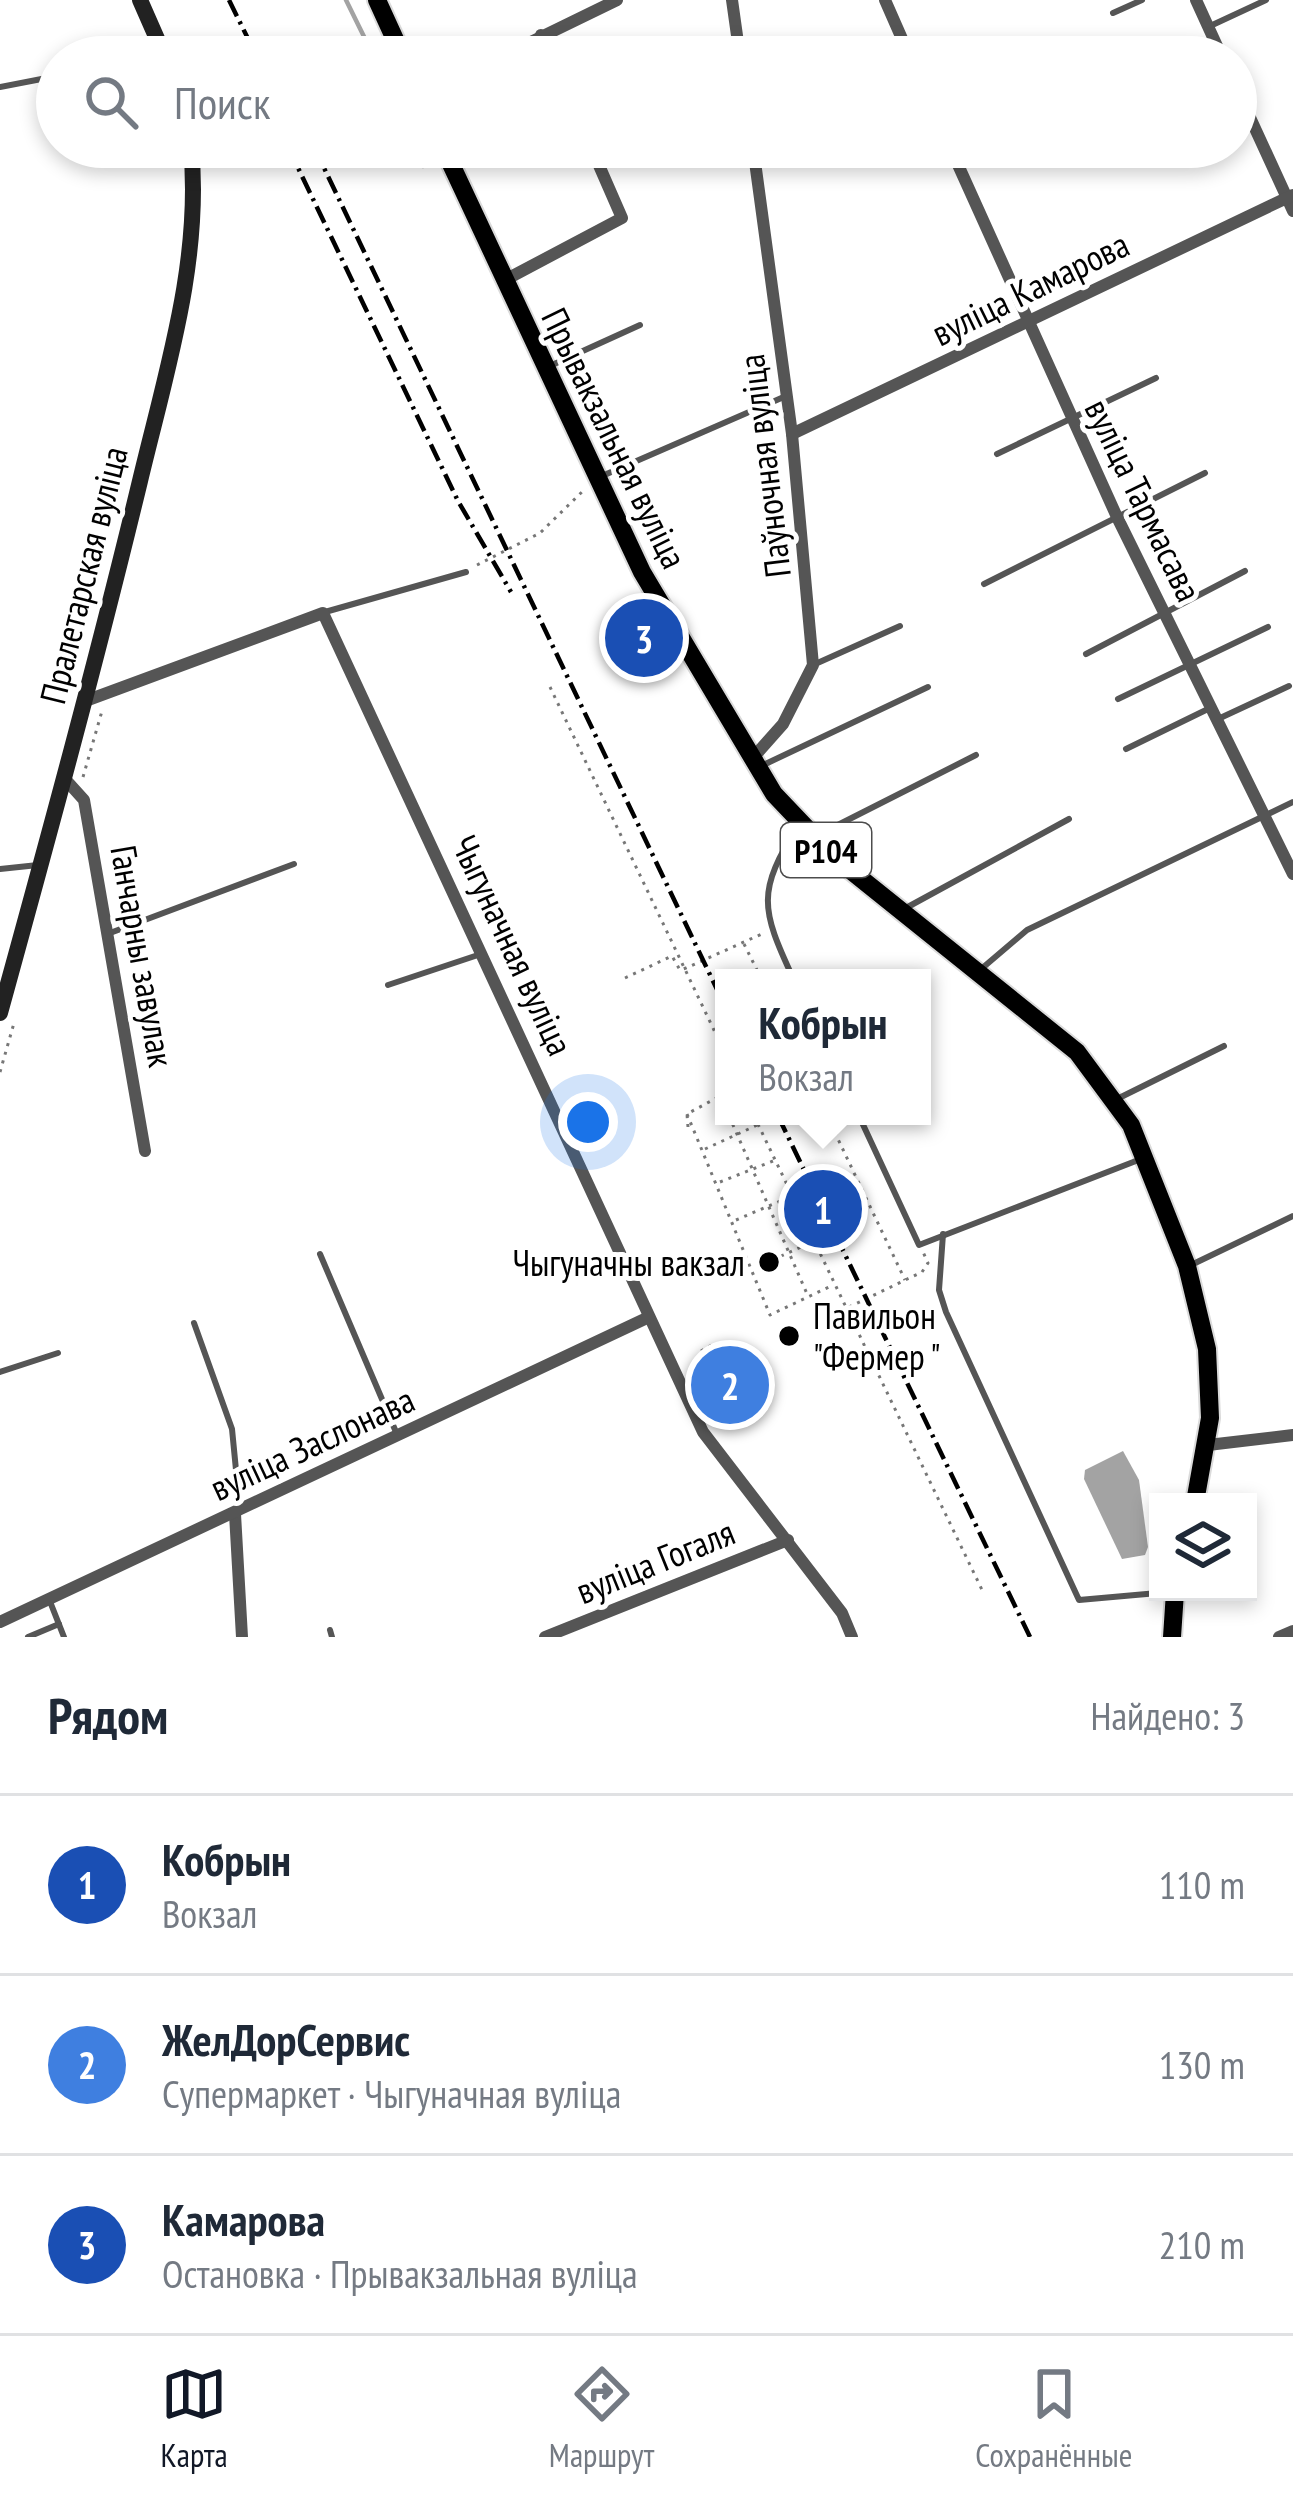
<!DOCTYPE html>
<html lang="ru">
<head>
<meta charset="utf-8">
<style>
	body { margin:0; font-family:"PT Sans Narrow",sans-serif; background:#f6f6f7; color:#1f2937 }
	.controls { position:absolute; right:36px; bottom:36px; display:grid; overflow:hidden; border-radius:0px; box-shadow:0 6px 18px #0003 }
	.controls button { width:108px; height:108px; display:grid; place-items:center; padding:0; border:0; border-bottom:3px solid #e0e1e3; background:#fff; color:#1f2937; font:60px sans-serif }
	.you { position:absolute; left:588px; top:1122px; width:42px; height:42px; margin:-30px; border:9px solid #fff; border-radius:50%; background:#1a73e8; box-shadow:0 0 0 18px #1a73e833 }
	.badge { display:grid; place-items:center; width:78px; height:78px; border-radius:50%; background:#111827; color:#fff; font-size:39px; font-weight:700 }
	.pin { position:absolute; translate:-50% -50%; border:6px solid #fff; box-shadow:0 3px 12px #0006 }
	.popup { position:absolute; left:715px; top:969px; width:216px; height:156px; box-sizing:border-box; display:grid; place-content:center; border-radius:0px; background:#fff; filter:drop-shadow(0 3px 9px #0005); font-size:39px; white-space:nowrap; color:#747a83 }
	.popup b { font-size:45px; color:#1f2937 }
	.popup::after { content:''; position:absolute; left:50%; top:100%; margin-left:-24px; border:24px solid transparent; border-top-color:#fff }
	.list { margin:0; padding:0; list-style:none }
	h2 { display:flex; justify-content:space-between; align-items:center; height:156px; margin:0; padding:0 48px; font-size:51px }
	h2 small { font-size:39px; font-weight:400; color:#747a83 }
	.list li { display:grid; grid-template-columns:78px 1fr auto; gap:36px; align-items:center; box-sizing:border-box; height:180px; padding:0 48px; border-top:3px solid #e0e1e3 }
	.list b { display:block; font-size:45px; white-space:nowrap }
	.list p { margin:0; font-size:39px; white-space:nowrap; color:#747a83 }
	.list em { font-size:39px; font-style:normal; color:#747a83 }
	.icon { flex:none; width:66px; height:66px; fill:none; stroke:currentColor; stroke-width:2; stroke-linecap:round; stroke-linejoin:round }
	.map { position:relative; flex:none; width:1293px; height:1637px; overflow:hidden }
	.search { position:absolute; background:#fff; box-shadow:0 6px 18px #0003; left:36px; right:36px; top:36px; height:132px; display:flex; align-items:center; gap:30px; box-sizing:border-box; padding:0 42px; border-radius:66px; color:#747a83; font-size:45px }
	.sheet { height:696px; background:#fff }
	nav { display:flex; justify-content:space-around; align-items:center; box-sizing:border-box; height:168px; border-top:3px solid #e0e1e3; background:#fff; font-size:33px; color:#747a83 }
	nav a { display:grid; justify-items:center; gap:6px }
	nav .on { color:#111827 }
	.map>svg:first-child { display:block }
</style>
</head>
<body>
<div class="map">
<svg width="1293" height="1637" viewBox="0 0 1293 1637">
	<rect width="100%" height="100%" fill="#fff"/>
	<!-- water -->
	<polygon fill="#a3a3a3" points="1123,1451 1139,1480 1148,1547 1145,1555 1122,1559 1084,1479 1085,1470"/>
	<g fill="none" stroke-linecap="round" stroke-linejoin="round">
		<!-- stream -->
		<g stroke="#a3a3a3" stroke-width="4.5">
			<polyline points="346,0 374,57"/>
			<polyline points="414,147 423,166"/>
		</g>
		<defs>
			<g id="primary">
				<polyline points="377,0 403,57"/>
				<polyline points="443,147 642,572 774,794 834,857 1077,1052 1131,1125 1187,1266 1207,1349 1210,1418 1195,1502"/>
				<polyline points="1172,1637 1175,1592"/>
			</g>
		</defs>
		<!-- primary casing -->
		<use href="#primary" stroke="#dbdbdb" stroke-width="22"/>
		<!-- path -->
		<g stroke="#777" stroke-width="3" stroke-dasharray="3 6" stroke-linecap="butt">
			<polyline points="477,565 540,533 586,488"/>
			<polyline points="550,687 724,1051"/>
			<polyline points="83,777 102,711"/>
			<polyline points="744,944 761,978"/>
			<polyline points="625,978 672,956 680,970 686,968 764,933"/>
			<polyline points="0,1072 14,1023"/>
			<polyline points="687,1114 770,1315 831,1286"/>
			<polyline points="729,1116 808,1296"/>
			<polyline points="754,1116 984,1594"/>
			<polyline points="827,1116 905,1280"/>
			<polyline points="688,1127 687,1114 720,1096 724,1105"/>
			<polyline points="720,1182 773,1161"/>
			<polyline points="736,1220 792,1196"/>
			<polyline points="781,1256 812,1242"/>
			<polyline points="849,1307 922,1272 928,1263 923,1252"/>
			<polyline points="701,1351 712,1345"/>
		</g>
		<!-- service -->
		<g stroke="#555" stroke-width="6">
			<polyline points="1113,13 1142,0"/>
			<polyline points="1208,27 1266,0"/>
			<polyline points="0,87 57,76"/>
			<polyline points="552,365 640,325"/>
			<polyline points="997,454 1156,378"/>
			<polyline points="602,476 786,396"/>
			<polyline points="984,584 1205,473"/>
			<polyline points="325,612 466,572"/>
			<polyline points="1086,654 1245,571"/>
			<polyline points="813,665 900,626"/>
			<polyline points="1118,699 1268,627"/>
			<polyline points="1218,719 1289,686"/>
			<polyline points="1126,749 1208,709"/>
			<polyline points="759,767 928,687"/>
			<polyline points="816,836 976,755"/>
			<polyline points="0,869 38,865"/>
			<polyline points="904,909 1069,819"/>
			<polyline points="110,933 294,864"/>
			<polyline points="980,970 1027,930 1293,802"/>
			<path d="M793 978C761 909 756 891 799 825"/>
			<polyline points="388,985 481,954"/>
			<polyline points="1119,1098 1224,1046"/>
			<polyline points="859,1116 919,1245 1141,1159"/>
			<polyline points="943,1234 939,1290 946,1312 1079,1600 1169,1592"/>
			<polyline points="320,1254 396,1432"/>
			<polyline points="1191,1265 1293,1216"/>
			<polyline points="194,1323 232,1429 240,1511"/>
			<polyline points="0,1372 58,1353"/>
			<polyline points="49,1599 64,1637"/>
			<polyline points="330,1630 332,1637"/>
			<polyline points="28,1637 59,1624"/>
		</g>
		<!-- minor -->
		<g stroke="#555" stroke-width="12">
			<polyline points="732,0 740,57"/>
			<polyline points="885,0 910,57"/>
			<polyline points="1196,0 1222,57"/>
			<polyline points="541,35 551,57"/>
			<polyline points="500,57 617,0"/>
			<polyline points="1236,87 1293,211"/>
			<polyline points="950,147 1117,517 1293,874"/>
			<polyline points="503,281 622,218 591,147"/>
			<polyline points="792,434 1293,195"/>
			<polyline points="88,700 323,613 703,1432 842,1613 852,1637"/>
			<polyline points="751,760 783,724 813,665 792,434 753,147"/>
			<polyline points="65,779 84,800 145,1151"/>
			<polyline points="1208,1445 1293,1435"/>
			<polyline points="235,1514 242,1637"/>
			<polyline points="0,1622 649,1317"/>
			<polyline points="545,1637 788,1540"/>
			<polyline points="1279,1637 1293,1631"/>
		</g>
		<!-- secondary -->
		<g stroke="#222" stroke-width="16">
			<polyline points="140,0 165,57"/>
			<path d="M0 1013C49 835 97 659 140 481 166 372 202 260 191 147"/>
		</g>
		<!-- primary -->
		<use href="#primary" stroke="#000" stroke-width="18"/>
		<!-- rail -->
		<g stroke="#000" stroke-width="4.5" stroke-dasharray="18 6 3 6" stroke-linecap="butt">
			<polyline points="229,0 257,57"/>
			<polyline points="288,147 458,501 511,592"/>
			<polyline points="314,147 724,1004"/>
			<polyline points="778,1116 1030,1637"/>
		</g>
		<!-- path-bridge -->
		<polyline stroke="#777" stroke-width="3" stroke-dasharray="3 6" stroke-linecap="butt" points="705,1149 777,1116"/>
	</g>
	<!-- markers -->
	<g fill="#000" stroke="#fff" stroke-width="4.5">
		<circle cx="769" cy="1262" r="12"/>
		<circle cx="789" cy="1336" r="12"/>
	</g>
	<g text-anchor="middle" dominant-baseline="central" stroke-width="10" stroke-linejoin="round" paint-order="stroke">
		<!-- shield labels -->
		<rect fill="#fff" stroke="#4c4c4c" stroke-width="3" x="781" y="823" width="90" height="54" rx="9"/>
		<g font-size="33" font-weight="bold" fill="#000">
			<text x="826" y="850">Р104</text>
		</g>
		<!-- street labels -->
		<g font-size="36" fill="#000" stroke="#fff">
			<text transform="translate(1030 288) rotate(-26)">вуліца Камарова</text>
			<text transform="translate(615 438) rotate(64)">Прывакзальная вуліца</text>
			<text transform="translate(764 466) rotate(-97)">Паўночная вуліца</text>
			<text transform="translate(1144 500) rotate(64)">вуліца Тармасава</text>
			<text transform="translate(83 575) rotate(-76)">Пралетарская вуліца</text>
			<text transform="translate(513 945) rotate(65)">Чыгуначная вуліца</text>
			<text transform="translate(143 956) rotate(80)">Ганчарны завулак</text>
			<text transform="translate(312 1443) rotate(-25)">вуліца Заслонава</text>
			<text transform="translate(655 1561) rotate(-22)">вуліца Гогаля</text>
		</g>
		<!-- poi labels -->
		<g font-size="36" fill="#000" stroke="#fff" text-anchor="end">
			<text x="745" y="1262">Чыгуначны вакзал</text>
			<text x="813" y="1315" text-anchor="start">Павильон<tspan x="813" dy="41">"Фермер "</tspan></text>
		</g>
	</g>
</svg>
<div class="controls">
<button><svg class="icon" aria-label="layers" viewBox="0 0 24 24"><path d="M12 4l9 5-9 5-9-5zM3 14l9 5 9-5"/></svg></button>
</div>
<div class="you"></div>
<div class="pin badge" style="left:823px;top:1209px;background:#1a4fb4">1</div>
<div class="popup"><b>Кобрын</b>Вокзал</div>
<div class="pin badge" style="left:730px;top:1385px;background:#3f7fe0">2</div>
<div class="pin badge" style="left:644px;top:638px;background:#1a4fb4">3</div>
<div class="search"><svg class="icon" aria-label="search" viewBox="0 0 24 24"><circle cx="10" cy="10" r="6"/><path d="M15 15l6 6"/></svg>Поиск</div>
</div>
<section class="sheet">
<h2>Рядом<small>Найдено: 3</small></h2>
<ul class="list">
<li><span class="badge" style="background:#1a4fb4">1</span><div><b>Кобрын</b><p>Вокзал</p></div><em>110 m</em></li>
<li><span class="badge" style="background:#3f7fe0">2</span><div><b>ЖелДорСервис</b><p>Супермаркет · Чыгуначная вуліца</p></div><em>130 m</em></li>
<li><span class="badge" style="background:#1a4fb4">3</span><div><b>Камарова</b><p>Остановка · Прывакзальная вуліца</p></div><em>210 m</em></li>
</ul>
</section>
<nav>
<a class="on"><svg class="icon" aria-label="map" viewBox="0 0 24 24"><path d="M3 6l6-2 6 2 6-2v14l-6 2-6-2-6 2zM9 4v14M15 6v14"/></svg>Карта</a>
<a><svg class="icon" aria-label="directions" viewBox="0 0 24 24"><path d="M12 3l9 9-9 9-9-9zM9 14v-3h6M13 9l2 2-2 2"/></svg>Маршрут</a>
<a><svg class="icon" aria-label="saved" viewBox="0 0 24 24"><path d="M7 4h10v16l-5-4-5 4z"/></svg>Сохранённые</a>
</nav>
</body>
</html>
